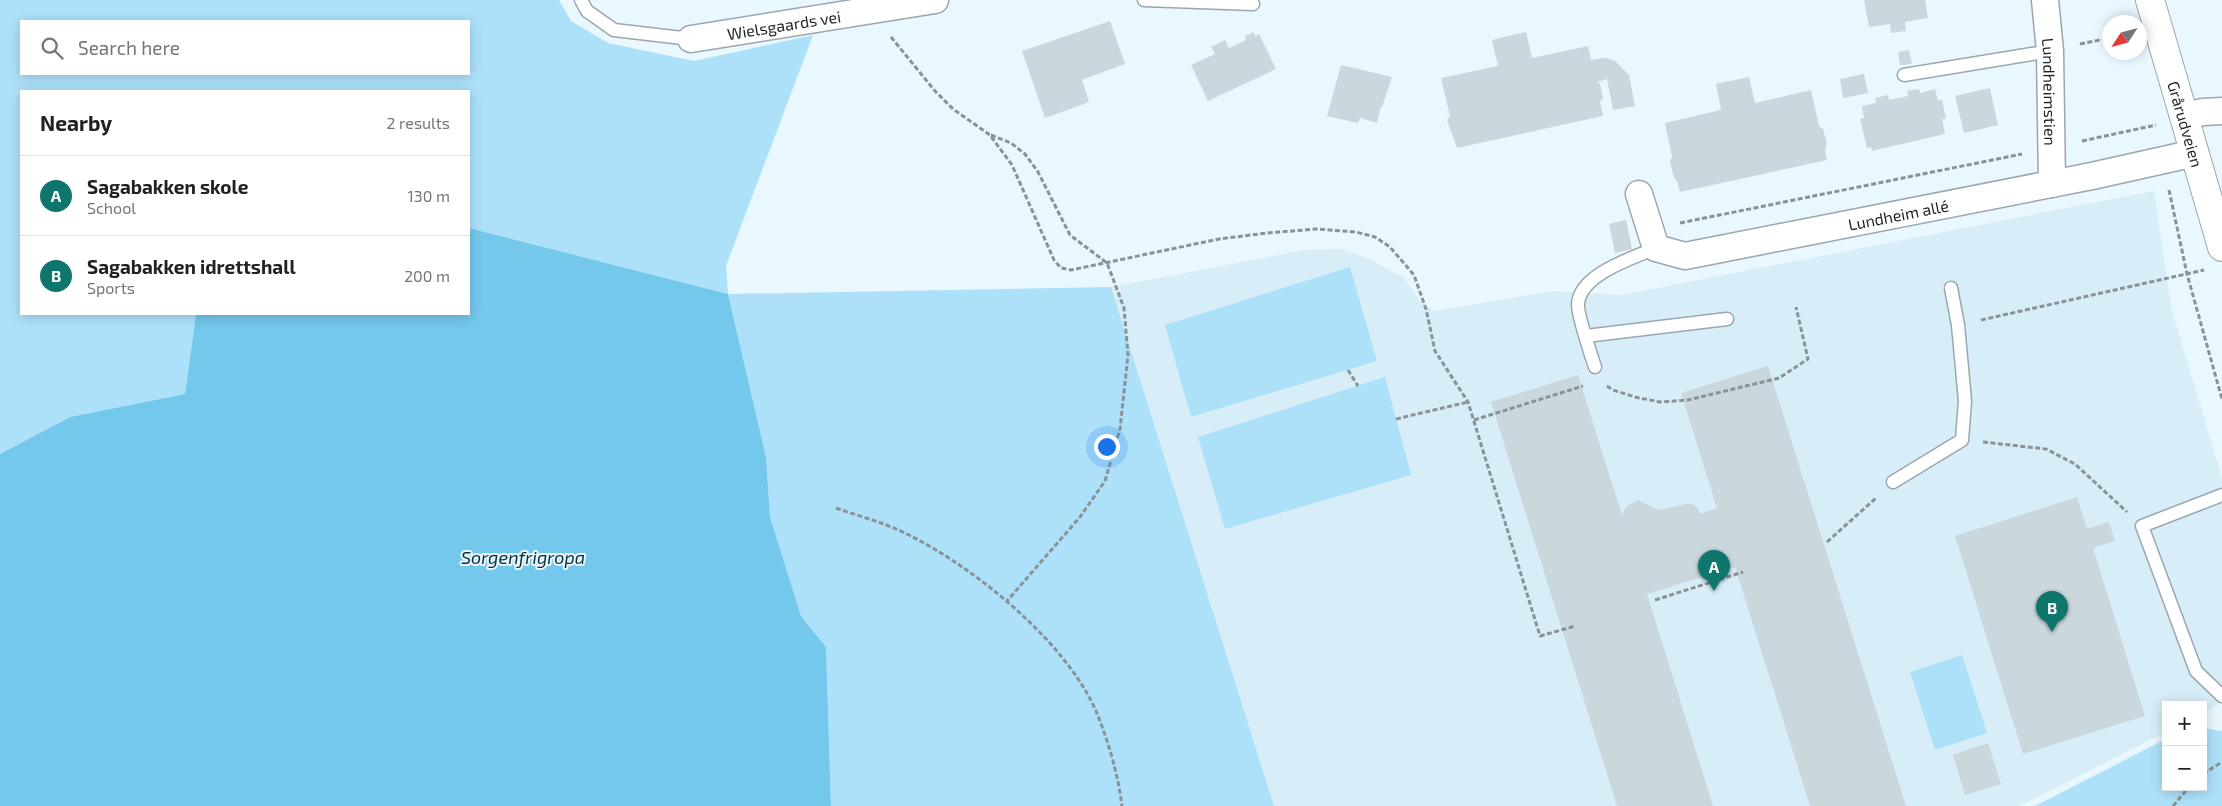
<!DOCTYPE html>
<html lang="en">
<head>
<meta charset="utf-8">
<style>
	body { margin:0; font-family:"Exo 2",sans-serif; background:#f2f2f2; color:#222 }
	.controls { position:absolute; right:15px; bottom:15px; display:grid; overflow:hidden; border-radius:0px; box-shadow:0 2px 12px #0003 }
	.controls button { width:45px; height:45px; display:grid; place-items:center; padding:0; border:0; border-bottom:1px solid #e0e0e0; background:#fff; color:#222; font:25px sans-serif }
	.compass { position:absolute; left:2102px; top:15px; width:45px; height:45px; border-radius:50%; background:#fff; box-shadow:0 2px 12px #0003; rotate:234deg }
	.you { position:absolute; left:1106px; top:446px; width:18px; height:18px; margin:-12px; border:4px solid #fff; border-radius:50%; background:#1a73e8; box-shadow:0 0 0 8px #1a73e833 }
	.badge { display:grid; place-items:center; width:32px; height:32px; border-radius:50%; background:#0f766e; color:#fff; font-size:16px; font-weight:700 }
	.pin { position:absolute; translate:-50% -41px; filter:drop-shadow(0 1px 2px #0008) }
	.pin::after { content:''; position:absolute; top:26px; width:18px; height:15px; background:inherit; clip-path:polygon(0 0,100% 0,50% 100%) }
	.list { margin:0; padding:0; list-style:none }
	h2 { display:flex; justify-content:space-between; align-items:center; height:65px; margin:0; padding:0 20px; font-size:21px }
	h2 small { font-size:16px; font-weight:400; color:#767676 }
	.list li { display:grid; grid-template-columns:32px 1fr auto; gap:15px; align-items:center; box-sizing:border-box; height:80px; padding:0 20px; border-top:1px solid #e0e0e0 }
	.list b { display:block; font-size:19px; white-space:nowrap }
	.list p { margin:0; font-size:16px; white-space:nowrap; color:#767676 }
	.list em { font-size:16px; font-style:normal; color:#767676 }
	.icon { flex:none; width:28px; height:28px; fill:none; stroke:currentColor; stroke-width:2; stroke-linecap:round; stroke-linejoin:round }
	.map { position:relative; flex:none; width:2222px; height:806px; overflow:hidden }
	.search { position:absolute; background:#fff; box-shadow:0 2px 12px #0003; left:20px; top:20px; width:450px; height:55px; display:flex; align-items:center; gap:12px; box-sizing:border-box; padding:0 18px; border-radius:0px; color:#767676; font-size:19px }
	.panel { position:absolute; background:#fff; box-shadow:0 2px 12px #0003; left:20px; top:90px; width:450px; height:225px; border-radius:0px }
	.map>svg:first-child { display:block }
</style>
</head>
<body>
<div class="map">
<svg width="2222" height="806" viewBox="0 0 2222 806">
	<rect width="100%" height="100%" fill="#e9f7fe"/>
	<!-- built -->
	<polygon fill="#d7edf8" points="2154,191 2171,308 2222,478 2222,703 2203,713 2203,705 2166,705 2166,732 2019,806 1274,806 1111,287 1304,250 1342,249 1371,260 1404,278 1421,303 1435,311 1552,291 1622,295"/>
	<!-- green -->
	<g fill="#ade1fa" fill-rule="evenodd">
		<path d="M0 0H559L571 21 608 43 694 61 813 35 726 266 728 294 1111 287 1274 806H831L826 647 801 616 770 517 766 457 728 294 469 228V91H21V314H196L185 394 70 417 0 454ZM21 21H469V74H21Z"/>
		<polygon points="1350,267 1377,361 1191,417 1165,325"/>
		<polygon points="1385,377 1411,475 1225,529 1198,437"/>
		<polygon points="1962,655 1987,733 1935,750 1910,672"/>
		<polygon points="2203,728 2222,731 2222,806 2035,806 2166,739 2166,787 2203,787"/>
	</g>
	<!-- water -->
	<polygon fill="#74c8ec" points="469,228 728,294 766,457 770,517 801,616 826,647 831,806 0,806 0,454 70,417 185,394 196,314 469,314"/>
	<!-- building -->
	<g fill="#cad8de">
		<polygon points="1864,0 1925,0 1928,18 1905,22 1906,31 1891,33 1890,24 1869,27"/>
		<polygon points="1110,21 1125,64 1082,80 1089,102 1045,118 1022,51"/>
		<polygon points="1254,32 1255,36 1259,34 1276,69 1208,101 1191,65 1215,54 1211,47 1225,40 1229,48 1246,40 1245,36"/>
		<polygon points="1526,32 1532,58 1588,46 1591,60 1604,58 1614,60 1629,75 1635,106 1613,110 1607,79 1597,82 1600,84 1603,98 1600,102 1603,116 1457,148 1447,120 1450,116 1441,78 1498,66 1492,40"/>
		<polygon points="1909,50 1912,64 1900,65 1898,52"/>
		<polygon points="1341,65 1392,77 1382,107 1381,106 1377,123 1360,118 1358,123 1327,116"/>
		<polygon points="1864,74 1868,93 1843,98 1840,79"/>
		<polygon points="1749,77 1755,103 1811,90 1819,126 1823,129 1827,144 1825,149 1827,160 1680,192 1677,181 1674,178 1670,161 1672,157 1665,123 1721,110 1716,84"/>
		<polygon points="1990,88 1998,125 1964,133 1955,96"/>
		<polygon points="1919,89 1920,93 1935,89 1938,101 1942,100 1946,119 1942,119 1945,134 1872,151 1871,147 1867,148 1860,119 1864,118 1862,106 1876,103 1875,98 1888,95 1889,100 1908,96 1907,91"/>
		<polygon points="1626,220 1632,249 1615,253 1609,224"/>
		<polygon points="1768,366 1906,806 1810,806 1735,567 1647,594 1713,806 1617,806 1491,402 1578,375 1622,515 1627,506 1638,500 1659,510 1690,503 1697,507 1700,514 1717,508 1681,393"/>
		<polygon points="2077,497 2087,529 2109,522 2115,541 2093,548 2145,716 2023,754 1955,536"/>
		<polygon points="1988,743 2001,784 1965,795 1953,755"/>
	</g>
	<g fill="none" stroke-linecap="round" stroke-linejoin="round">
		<defs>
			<g id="service">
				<polyline points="581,0 587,11 614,30 691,39"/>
				<polyline points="1144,0 1253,4"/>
				<polyline points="1904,75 2050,51"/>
				<polyline points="1586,336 1727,319"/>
				<path d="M1595 367C1591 355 1577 313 1578 304 1580 274 1633 258 1656 248"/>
				<polyline points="1893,482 1962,440 1965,401 1958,325 1951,288"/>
				<polyline points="2222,495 2142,526 2196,671 2222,696"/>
			</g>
			<g id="minor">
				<path id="s1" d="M2045 0 2050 51 2052 184"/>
				<path id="s2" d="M691 39 935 0"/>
				<polyline points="2184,116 2203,112 2222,111"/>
				<path id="s3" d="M1639 194 1656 248 1685 256 2092 176 2195 153"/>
			</g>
			<g id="tertiary">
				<path id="s4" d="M2150 0 2222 247"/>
			</g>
		</defs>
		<!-- service casing -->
		<use href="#service" stroke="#9ba7ae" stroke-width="15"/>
		<!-- minor casing -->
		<use href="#minor" stroke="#9ba7ae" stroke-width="29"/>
		<!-- tertiary casing -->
		<use href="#tertiary" stroke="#9ba7ae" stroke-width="30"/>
		<!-- path -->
		<g stroke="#899397" stroke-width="3" stroke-dasharray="5 2.5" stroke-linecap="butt">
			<polyline points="891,37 935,91 953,109 990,135 1012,165 1054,260 1061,268 1071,270 1219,239 1267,233 1317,229 1356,232 1375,237 1390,247 1414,275 1426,309 1435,351 1468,402 1540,636 1575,626"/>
			<polyline points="2080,44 2110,38"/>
			<polyline points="991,135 1011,143 1025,154 1038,172 1070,235 1107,263 1124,308 1128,355 1120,429 1105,481 1080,517 1007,601"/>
			<polyline points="2082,141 2156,125"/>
			<polyline points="2169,190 2187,274 2222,399"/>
			<polyline points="1680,223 2022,154"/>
			<polyline points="1981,320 2204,270"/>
			<polyline points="1348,370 1358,386"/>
			<polyline points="1607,386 1613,390 1635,397 1660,402 1688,400 1779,378 1808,359 1796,307"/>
			<polyline points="1396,419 1468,402"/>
			<polyline points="1474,420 1583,386"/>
			<polyline points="1983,442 2046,449 2075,464 2127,512"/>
			<path d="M836 508C855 515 875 520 894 528 965 559 1064 638 1096 711 1108 740 1118 774 1122 806"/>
			<polyline points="1827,542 1876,498"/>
			<polyline points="1655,600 1743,572"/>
			<polyline points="2203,774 2222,762"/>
			<polyline points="2173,806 2189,787"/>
		</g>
		<!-- service -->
		<use href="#service" stroke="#fff" stroke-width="12"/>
		<!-- minor -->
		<use href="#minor" stroke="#fff" stroke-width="26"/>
		<!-- tertiary -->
		<use href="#tertiary" stroke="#fff" stroke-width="28"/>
	</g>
	<g text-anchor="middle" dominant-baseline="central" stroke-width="4" stroke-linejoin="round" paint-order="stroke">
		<!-- street labels -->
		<g font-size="16" fill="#1c2123" stroke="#e9f7fe">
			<text stroke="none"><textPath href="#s2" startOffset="94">Wielsgaards vei</textPath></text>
			<text stroke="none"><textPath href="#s1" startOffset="92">Lundheimstien</textPath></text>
			<text stroke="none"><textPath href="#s4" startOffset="129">Grårudveien</textPath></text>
			<text stroke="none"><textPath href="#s3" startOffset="304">Lundheim allé</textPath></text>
		</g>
		<!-- water labels -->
		<g font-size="18" font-style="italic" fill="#062e3d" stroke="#e9f7fe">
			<text x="523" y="557">Sorgenfrigropa</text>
		</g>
	</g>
</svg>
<div class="controls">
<button>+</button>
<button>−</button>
</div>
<svg class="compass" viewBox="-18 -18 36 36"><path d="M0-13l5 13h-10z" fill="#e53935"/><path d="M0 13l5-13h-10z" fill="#767676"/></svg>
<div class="you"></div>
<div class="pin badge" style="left:1714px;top:591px">A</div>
<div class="pin badge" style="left:2052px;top:632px">B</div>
<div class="search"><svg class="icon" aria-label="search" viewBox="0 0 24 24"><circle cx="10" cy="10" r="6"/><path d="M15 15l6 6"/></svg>Search here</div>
<section class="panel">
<h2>Nearby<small>2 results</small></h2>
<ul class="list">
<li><span class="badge">A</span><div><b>Sagabakken skole</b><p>School</p></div><em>130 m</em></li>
<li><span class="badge">B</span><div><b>Sagabakken idrettshall</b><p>Sports</p></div><em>200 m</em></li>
</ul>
</section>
</div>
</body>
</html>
